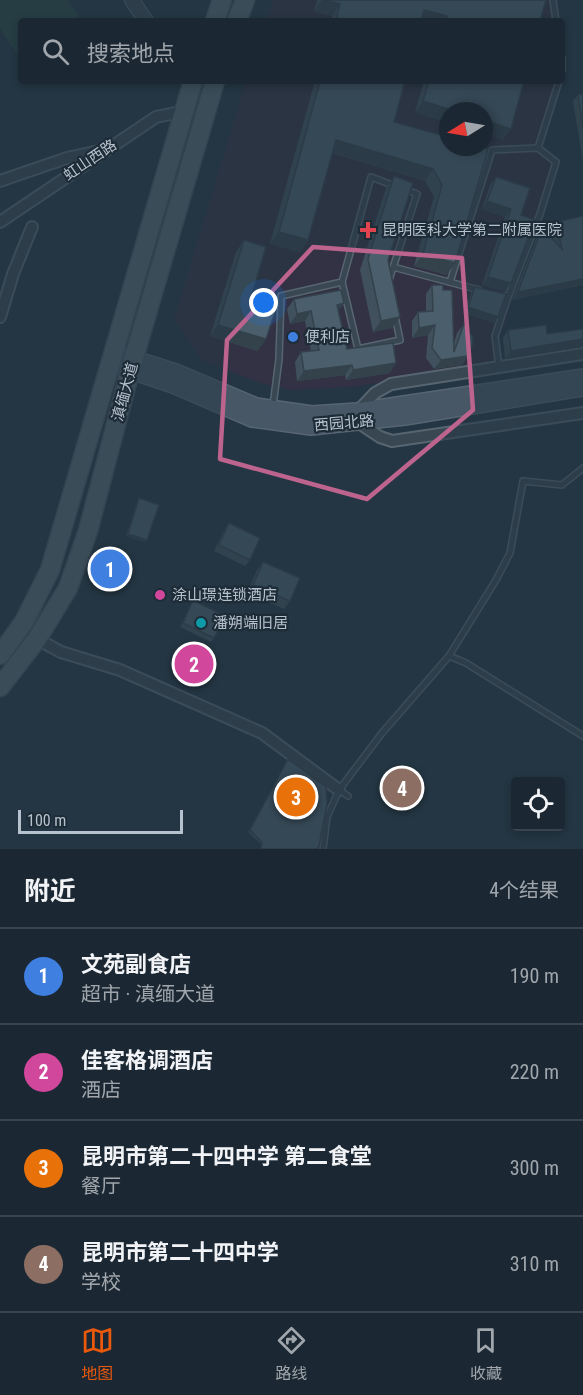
<!DOCTYPE html>
<html lang="zh">
<head>
<meta charset="utf-8">
<style>
	body { margin:0; font-family:"Roboto Condensed","Noto Sans SC",sans-serif; background:#24303b; color:#f1f3f6 }
	.controls { position:absolute; right:18px; bottom:18px; display:grid; overflow:hidden; border-radius:6px; box-shadow:0 3px 9px #0003 }
	.controls button { width:54px; height:54px; display:grid; place-items:center; padding:0; border:0; border-bottom:2px solid #39444e; background:#1b2833; color:#f1f3f6; font:30px sans-serif }
	.compass { position:absolute; left:439px; top:102px; width:54px; height:54px; border-radius:50%; background:#1b2833; box-shadow:0 3px 9px #0003; rotate:259deg }
	.scale { position:absolute; left:18px; bottom:15px; width:165px; box-sizing:border-box; padding-left:6px; border:3px solid #b6c2cd; border-top:0; font-size:16px; line-height:21px; white-space:nowrap; color:#b6c2cd; -webkit-text-stroke:4px #1e2c38; paint-order:stroke }
	.you { position:absolute; left:264px; top:303px; width:21px; height:21px; margin:-15px; border:4px solid #fff; border-radius:50%; background:#1a73e8; box-shadow:0 0 0 9px #1a73e833 }
	.badge { display:grid; place-items:center; width:39px; height:39px; border-radius:50%; background:#ea580c; color:#fff; font-size:20px; font-weight:700 }
	.pin { position:absolute; translate:-50% -50%; border:3px solid #fff; box-shadow:0 2px 6px #0006 }
	.list { margin:0; padding:0; list-style:none }
	h2 { display:flex; justify-content:space-between; align-items:center; height:78px; margin:0; padding:0 24px; font-size:26px }
	h2 small { font-size:20px; font-weight:400; color:#a0a6ac }
	.list li { display:grid; grid-template-columns:39px 1fr auto; gap:18px; align-items:center; box-sizing:border-box; height:96px; padding:0 24px; border-top:2px solid #39444e }
	.list b { display:block; font-size:22px; white-space:nowrap }
	.list p { margin:0; font-size:20px; white-space:nowrap; color:#a0a6ac }
	.list em { font-size:20px; font-style:normal; color:#a0a6ac }
	.icon { flex:none; width:33px; height:33px; fill:none; stroke:currentColor; stroke-width:2; stroke-linecap:round; stroke-linejoin:round }
	.map { position:relative; flex:none; width:583px; height:849px; overflow:hidden }
	.search { position:absolute; background:#1b2833; box-shadow:0 3px 9px #0003; left:18px; right:18px; top:18px; height:66px; display:flex; align-items:center; gap:15px; box-sizing:border-box; padding:0 21px; border-radius:6px; color:#a0a6ac; font-size:22px }
	.sheet { height:462px; background:#1b2833 }
	nav { display:flex; justify-content:space-around; align-items:center; box-sizing:border-box; height:84px; border-top:2px solid #39444e; background:#1b2833; font-size:16px; color:#a0a6ac }
	nav a { display:grid; justify-items:center; gap:3px }
	nav .on { color:#ea580c }
	.map>svg:first-child { display:block }
</style>
</head>
<body>
<div class="map">
<svg width="583" height="849" viewBox="0 0 583 849">
	<rect width="100%" height="100%" fill="#243644"/>
	<!-- medical -->
	<g fill="#323244" fill-rule="evenodd">
		<polygon points="274,0 558,0 559,21 266,21"/>
		<path d="M246 81H559L538 148 556 162 500 340 502 364 352 387 292 390 260 383 202 360 174 319ZM448 111H484V147H448Z"/>
	</g>
	<!-- green -->
	<polygon fill="#264544" points="0,0 68,0 79,17 73,21 21,21 21,55 19,57 0,29"/>
	<g fill="none" stroke-linecap="round" stroke-linejoin="round">
		<defs>
			<g id="service">
				<polyline points="553,0 556,21"/>
				<polyline points="562,58 562,70"/>
				<polyline points="538,148 559,81"/>
				<polyline points="393,267 479,290"/>
				<polyline points="389,280 417,194 404,189"/>
				<polyline points="342,282 358,349 400,340 395,316"/>
				<polyline points="450,282 492,150 538,148 556,162 540,214 508,297"/>
				<polyline points="499,367 495,336 508,297 505,296"/>
				<polyline points="273,406 279,359 281,296 342,282 371,177 395,186"/>
				<polyline points="449,656 466,663 583,736"/>
				<polyline points="339,790 348,796"/>
				<polyline points="323,849 327,817 339,790 382,733 449,656 496,580 510,553 523,481 562,485 583,468"/>
			</g>
			<g id="minor">
				<polyline points="0,181 67,158 99,151"/>
				<polyline points="0,222 156,117 185,111"/>
				<polyline points="0,317 13,274 32,227"/>
				<polyline points="358,411 375,393 391,384 583,354"/>
				<polyline points="359,423 380,437 392,441 583,413"/>
				<polyline points="37,639 61,652 120,670 262,733 339,790"/>
			</g>
			<polyline id="tertiary" points="132,0 146,21"/>
			<g id="secondary">
				<polyline points="116,353 176,372 256,406 312,414 357,411 583,377"/>
				<polyline points="113,365 173,385 252,419 311,427 405,417 583,388"/>
			</g>
			<g id="primary">
				<polyline points="215,21 222,0"/>
				<polyline points="237,21 245,0"/>
				<polyline points="0,655 24,622 50,570 193,81"/>
				<polyline points="0,687 37,639 68,588 88,531 130,371 215,81"/>
			</g>
		</defs>
		<!-- service casing -->
		<use href="#service" stroke="#576570" stroke-width="8"/>
		<!-- minor casing -->
		<use href="#minor" stroke="#576570" stroke-width="14"/>
		<!-- tertiary casing -->
		<use href="#tertiary" stroke="#576570" stroke-width="16"/>
		<!-- secondary casing -->
		<use href="#secondary" stroke="#576570" stroke-width="18"/>
		<!-- primary casing -->
		<use href="#primary" stroke="#46535f" stroke-width="21"/>
		<!-- service -->
		<use href="#service" stroke="#394753" stroke-width="5"/>
		<!-- minor -->
		<use href="#minor" stroke="#394753" stroke-width="10"/>
		<!-- tertiary -->
		<use href="#tertiary" stroke="#394753" stroke-width="14"/>
		<!-- secondary -->
		<use href="#secondary" stroke="#475766" stroke-width="15"/>
		<!-- primary -->
		<use href="#primary" stroke="#576773" stroke-width="18"/>
	</g>
	<!-- wall -->
	<g fill="#40515d">
		<polygon points="317,0 546,0 540,21 331,21 332,16 314,11"/>
		<polygon points="315,81 405,81 394,122 448,137 447,275 414,266 434,197 425,181 332,153 308,240 300,252 270,244"/>
		<polygon points="424,81 524,81 503,140 448,111 448,123 415,112"/>
		<polygon points="583,94 583,162 573,101 578,95"/>
		<polygon points="394,176 388,260 392,328 373,332 360,270 386,188"/>
		<polygon points="496,177 521,215 511,283 505,291 482,285 505,217 482,209 490,185"/>
		<polygon points="556,222 583,285 512,300 537,236 542,228 552,239 550,230"/>
		<polygon points="244,240 249,304 258,351 210,336 236,252"/>
		<polygon points="432,285 443,290 454,343 457,333 464,324 468,356 462,365 434,369 426,358 428,335 412,338 412,321 418,312 426,312 426,294"/>
		<polygon points="475,287 498,317 494,323 464,313 471,293"/>
		<polygon points="294,299 344,303 338,311 347,349 390,373 346,380 345,375 297,381 295,362 301,352 311,351 305,321 290,324 287,309"/>
		<polygon points="583,329 583,347 582,347 505,359 503,338 508,330 547,334"/>
		<polygon points="139,498 147,540 145,542 126,536"/>
		<polygon points="229,523 250,560 245,566 214,551 225,529"/>
		<polygon points="263,562 290,601 284,609 247,593 257,570"/>
		<polygon points="193,600 214,638 211,642 180,627"/>
		<polygon points="288,759 317,849 260,849 261,844 248,832"/>
	</g>
	<!-- shaded-wall -->
	<g fill="#34424c">
		<polygon points="322,0 340,4 332,16 314,11"/>
		<polygon points="424,10 447,16 444,21 417,21"/>
		<polygon points="423,101 455,111 448,111 448,123 415,112"/>
		<polygon points="484,120 511,129 503,140 484,134"/>
		<polygon points="336,140 433,169 425,181 327,151"/>
		<polygon points="487,201 511,209 505,217 482,209"/>
		<polygon points="279,232 308,240 300,252 270,244"/>
		<polygon points="423,254 455,263 447,275 414,266"/>
		<polygon points="488,277 511,283 505,291 482,285"/>
		<polygon points="583,279 583,285 512,300 518,292"/>
		<polygon points="344,303 337,313 337,305"/>
		<polygon points="468,307 498,317 494,323 464,313"/>
		<polygon points="311,311 305,321 290,324 297,314"/>
		<polygon points="400,317 392,328 373,332 381,321"/>
		<polygon points="218,325 266,339 258,351 210,336"/>
		<polygon points="435,325 428,335 412,338 419,328"/>
		<polygon points="583,339 583,345 582,347 505,359 511,351"/>
		<polygon points="468,356 462,365 434,369 441,360"/>
		<polygon points="396,363 390,373 346,380 353,370"/>
		<polygon points="352,365 345,375 297,381 304,371"/>
		<polygon points="128,534 147,540 145,542 126,536"/>
	</g>
	<!-- building -->
	<g fill="#4a5e6c" stroke="#34424c" stroke-width="1.5">
		<polygon points="324,0 546,0 540,21 446,21 447,16 424,10 421,21 336,21 340,4"/>
		<polygon points="320,81 405,81 394,122 448,137 448,147 482,147 488,149 455,263 423,254 442,185 433,169 336,140 308,240 279,232"/>
		<polygon points="429,81 524,81 511,129 484,120 484,111 455,111 423,101"/>
		<polygon points="583,94 583,129 578,95"/>
		<polygon points="394,176 413,183 388,260 400,317 381,321 368,259"/>
		<polygon points="496,177 530,188 521,215 535,220 511,283 488,277 511,209 487,201"/>
		<polygon points="583,216 583,279 518,292 542,228 562,249 556,222"/>
		<polygon points="244,240 266,247 249,304 275,312 266,339 218,325"/>
		<polygon points="432,285 443,285 443,290 452,290 454,352 464,324 473,337 473,344 468,356 441,360 432,348 435,325 419,328 418,312 433,311"/>
		<polygon points="475,287 506,294 498,317 468,307"/>
		<polygon points="341,290 344,303 337,305 347,349 393,343 396,363 353,370 352,365 304,371 301,352 319,350 311,311 297,314 294,299"/>
		<polygon points="546,325 547,334 583,329 583,339 511,351 508,330"/>
		<polygon points="139,498 159,505 147,540 128,534"/>
		<polygon points="229,523 260,538 250,560 219,545"/>
		<polygon points="263,562 300,578 290,601 253,585"/>
		<polygon points="193,600 225,616 214,638 183,623"/>
		<polygon points="288,759 326,787 327,804 319,846 317,849 261,849 262,842 250,830"/>
	</g>
	<!-- marked area -->
	<path d="M0 0H583V849H0ZM313 247 462 258 473 410 367 499 220 459 227 340Z" fill="#243644" fill-opacity=".55" fill-rule="evenodd"/>
	<path fill="none" stroke="#bd648e" stroke-width="4.5" stroke-linejoin="round" d="M313 247 462 258 473 410 367 499 220 459 227 340Z"/>
	<!-- markers -->
	<path fill="#e0444e" stroke="#1e2c38" stroke-width="2" d="M365 221h6v6h6v6h-6v6h-6v-6h-6v-6h6z"/>
	<circle fill="#3f7fe0" stroke="#1e2c38" stroke-width="2" cx="293" cy="337" r="6"/>
	<circle fill="#d1479c" stroke="#1e2c38" stroke-width="2" cx="160" cy="595" r="6"/>
	<circle fill="#0f9aa8" stroke="#1e2c38" stroke-width="2" cx="201" cy="623" r="6"/>
	<g text-anchor="middle" dominant-baseline="central" stroke-width="4.5" stroke-linejoin="round" paint-order="stroke">
		<!-- street labels -->
		<g font-size="15" fill="#b6c2cd" stroke="#1e2c38">
			<text transform="translate(90 160) rotate(-34)">虹山西路</text>
			<text transform="translate(125 392) rotate(-75)">滇缅大道</text>
			<text transform="translate(344 423) rotate(-5)">西园北路</text>
		</g>
		<!-- poi labels -->
		<g font-size="15" fill="#b6c2cd" stroke="#1e2c38" text-anchor="start">
			<text x="382" y="230">昆明医科大学第二附属医院</text>
			<text x="305" y="337">便利店</text>
			<text x="172" y="595">涂山璟连锁酒店</text>
			<text x="213" y="623">潘朔端旧居</text>
		</g>
	</g>
</svg>
<div class="controls">
<button><svg class="icon" aria-label="locate" viewBox="0 0 24 24"><circle cx="12" cy="12" r="6"/><path d="M12 2v4M12 18v4M2 12h4M18 12h4"/></svg></button>
</div>
<svg class="compass" viewBox="-18 -18 36 36"><path d="M0-13l5 13h-10z" fill="#e53935"/><path d="M0 13l5-13h-10z" fill="#a0a6ac"/></svg>
<div class="scale">100 m</div>
<div class="you"></div>
<div class="pin badge" style="left:110px;top:569px;background:#3f7fe0">1</div>
<div class="pin badge" style="left:194px;top:664px;background:#d1479c">2</div>
<div class="pin badge" style="left:296px;top:797px;background:#e8710a">3</div>
<div class="pin badge" style="left:402px;top:788px;background:#8d6e63">4</div>
<div class="search"><svg class="icon" aria-label="search" viewBox="0 0 24 24"><circle cx="10" cy="10" r="6"/><path d="M15 15l6 6"/></svg>搜索地点</div>
</div>
<section class="sheet">
<h2>附近<small>4个结果</small></h2>
<ul class="list">
<li><span class="badge" style="background:#3f7fe0">1</span><div><b>文苑副食店</b><p>超市 · 滇缅大道</p></div><em>190 m</em></li>
<li><span class="badge" style="background:#d1479c">2</span><div><b>佳客格调酒店</b><p>酒店</p></div><em>220 m</em></li>
<li><span class="badge" style="background:#e8710a">3</span><div><b>昆明市第二十四中学 第二食堂</b><p>餐厅</p></div><em>300 m</em></li>
<li><span class="badge" style="background:#8d6e63">4</span><div><b>昆明市第二十四中学</b><p>学校</p></div><em>310 m</em></li>
</ul>
</section>
<nav>
<a class="on"><svg class="icon" aria-label="map" viewBox="0 0 24 24"><path d="M3 6l6-2 6 2 6-2v14l-6 2-6-2-6 2zM9 4v14M15 6v14"/></svg>地图</a>
<a><svg class="icon" aria-label="directions" viewBox="0 0 24 24"><path d="M12 3l9 9-9 9-9-9zM9 14v-3h6M13 9l2 2-2 2"/></svg>路线</a>
<a><svg class="icon" aria-label="saved" viewBox="0 0 24 24"><path d="M7 4h10v16l-5-4-5 4z"/></svg>收藏</a>
</nav>
</body>
</html>
